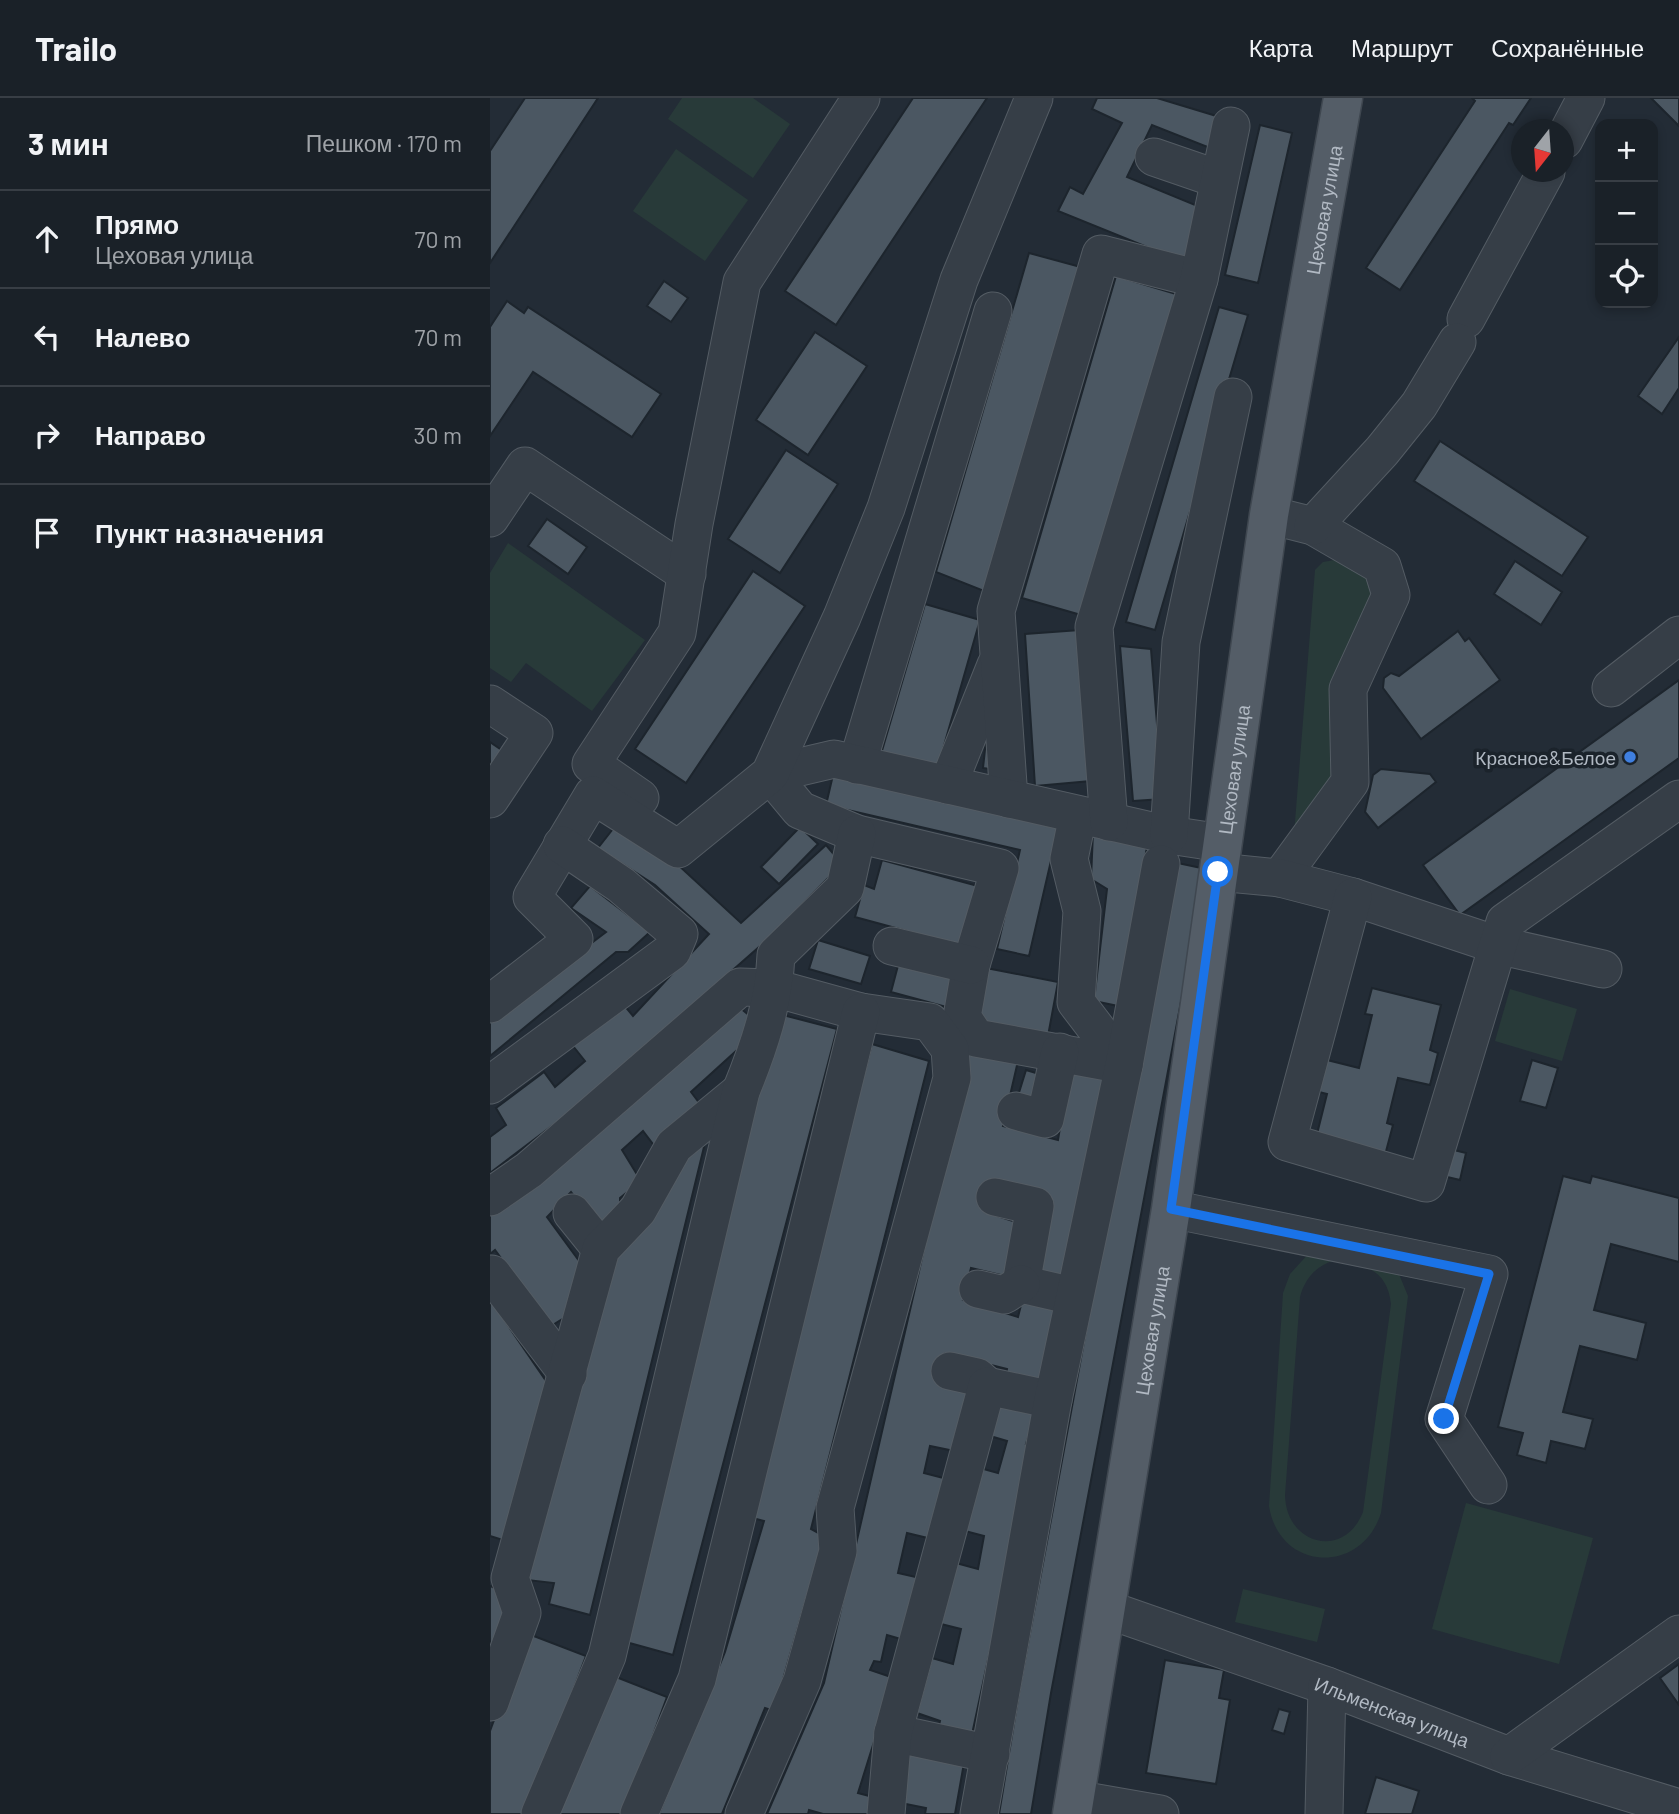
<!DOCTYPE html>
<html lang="ru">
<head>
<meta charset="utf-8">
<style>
	body { margin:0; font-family:Barlow,sans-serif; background:#232930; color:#f1f3f6 }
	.controls { position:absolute; right:21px; top:21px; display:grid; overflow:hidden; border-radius:14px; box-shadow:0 4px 10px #0003 }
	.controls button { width:63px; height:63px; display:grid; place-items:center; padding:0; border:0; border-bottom:2px solid #383e45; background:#1a2128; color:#f1f3f6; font:35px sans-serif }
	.compass { position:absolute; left:1021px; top:21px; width:63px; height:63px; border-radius:50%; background:#1a2128; box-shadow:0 4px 10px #0003; rotate:197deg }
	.stop { position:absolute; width:21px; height:21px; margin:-16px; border:5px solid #1a73e8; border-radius:50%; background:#fff }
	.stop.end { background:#1a73e8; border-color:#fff; box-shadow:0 2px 7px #0008 }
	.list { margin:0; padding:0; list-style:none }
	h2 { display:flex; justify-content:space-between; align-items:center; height:91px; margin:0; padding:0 28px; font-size:30px }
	h2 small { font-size:23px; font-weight:400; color:#9fa3a8 }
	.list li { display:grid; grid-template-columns:46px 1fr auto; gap:21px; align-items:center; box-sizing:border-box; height:98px; padding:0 28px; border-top:2px solid #383e45 }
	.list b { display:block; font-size:26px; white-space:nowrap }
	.list p { margin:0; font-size:23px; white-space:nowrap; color:#9fa3a8 }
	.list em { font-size:23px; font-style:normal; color:#9fa3a8 }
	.icon { flex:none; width:38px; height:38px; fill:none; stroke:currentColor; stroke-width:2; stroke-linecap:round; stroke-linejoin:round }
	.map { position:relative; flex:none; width:1189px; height:1716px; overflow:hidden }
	header { display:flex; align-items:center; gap:42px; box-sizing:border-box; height:98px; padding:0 35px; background:#1a2128; border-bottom:2px solid #383e45 }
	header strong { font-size:33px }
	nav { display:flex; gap:38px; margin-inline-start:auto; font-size:24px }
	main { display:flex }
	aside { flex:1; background:#1a2128 }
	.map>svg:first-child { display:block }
</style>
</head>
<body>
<header>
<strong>Trailo</strong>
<nav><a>Карта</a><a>Маршрут</a><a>Сохранённые</a></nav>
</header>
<main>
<aside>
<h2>3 мин<small>Пешком · 170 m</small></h2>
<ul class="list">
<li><svg class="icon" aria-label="ahead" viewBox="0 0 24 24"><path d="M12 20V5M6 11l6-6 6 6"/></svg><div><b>Прямо</b><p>Цеховая улица</p></div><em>70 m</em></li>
<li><svg class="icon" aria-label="left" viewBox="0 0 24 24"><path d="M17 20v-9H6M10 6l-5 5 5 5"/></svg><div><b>Налево</b></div><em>70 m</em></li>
<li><svg class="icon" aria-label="right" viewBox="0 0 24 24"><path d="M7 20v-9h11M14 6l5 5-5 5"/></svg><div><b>Направо</b></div><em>30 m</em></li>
<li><svg class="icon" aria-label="arrive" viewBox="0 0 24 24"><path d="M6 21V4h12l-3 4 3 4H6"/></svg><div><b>Пункт назначения</b></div></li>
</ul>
</aside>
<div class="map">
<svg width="1189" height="1716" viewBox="0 0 1189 1716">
	<rect width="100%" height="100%" fill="#232c36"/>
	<!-- green -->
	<g fill="#283a39" fill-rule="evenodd">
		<polygon points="192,0 263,0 300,26 263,80 178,21"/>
		<polygon points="186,51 258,102 215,163 143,113"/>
		<polygon points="18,445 155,542 102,613 36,565 21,584 0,570 0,475"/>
		<polygon points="850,461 878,479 886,492 846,683 803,749 825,472 833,464"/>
		<polygon points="1020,891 1087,911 1072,963 1005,943"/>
		<path d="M821 1153 906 1169 918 1198 891 1415C871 1478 789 1473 779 1408L793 1195 800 1176ZM845 1162C875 1167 897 1171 901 1206L873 1414C854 1462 796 1447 795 1397L810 1199C815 1180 826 1168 845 1162Z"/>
		<polygon points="976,1405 1103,1440 1069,1566 942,1531"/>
		<polygon points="753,1491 835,1511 827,1544 745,1524"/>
	</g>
	<!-- building -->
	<g fill="#4b5762" stroke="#1d252d" stroke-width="2">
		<polygon points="35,0 108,0 0,165 0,53"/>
		<polygon points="423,0 497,0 346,227 295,193"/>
		<polygon points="607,0 667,0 733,20 725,52 662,27 637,79 715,111 704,168 568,113 580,89 593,96 632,25 602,11"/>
		<polygon points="1041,0 1023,27 1019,25 910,192 876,170 985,3 982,0"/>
		<polygon points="1161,0 1189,0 1189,28"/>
		<polygon points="770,27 802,35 768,185 735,177"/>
		<polygon points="539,155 598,171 504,497 446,474"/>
		<polygon points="626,178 686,196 591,517 532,500"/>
		<polygon points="174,183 198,200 181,224 157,208"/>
		<polygon points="17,203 34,215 38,209 171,296 142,339 43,274 0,338 0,229"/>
		<polygon points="729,209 758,217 665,532 636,524"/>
		<polygon points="325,234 377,268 318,357 266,322"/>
		<polygon points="1189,239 1189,290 1172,316 1148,298"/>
		<polygon points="950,343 1098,439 1072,478 924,383"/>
		<polygon points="296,352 348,386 290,475 238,441"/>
		<polygon points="57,421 97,449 78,476 38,448"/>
		<polygon points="1025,463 1072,494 1051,527 1004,496"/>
		<polygon points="263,473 315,508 196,685 145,651"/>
		<polygon points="435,506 490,522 447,672 391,656"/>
		<polygon points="590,532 601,683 545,688 535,536"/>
		<polygon points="968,533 975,543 979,540 1010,582 931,641 893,590 894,580 901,575 909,578"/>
		<polygon points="630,548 661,551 673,701 643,703"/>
		<polygon points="1189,582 1189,660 970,817 933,767"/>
		<polygon points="496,642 509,643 506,672 493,670"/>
		<polygon points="0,644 13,653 0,672"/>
		<polygon points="891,671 940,676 946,684 888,730 875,714 883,677"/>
		<polygon points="343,677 569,728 539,858 507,851 530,752 336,707"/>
		<polygon points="126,727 186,765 251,825 336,747 352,766 277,842 87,1009 0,1075 0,1039 16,1027 6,1010 54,974 65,989 95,963 83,948 134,907 143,918 219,836 165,787 108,750"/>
		<polygon points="310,729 328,746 289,786 271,769"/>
		<polygon points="603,734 657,748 633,909 604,903 617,791 601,781"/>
		<polygon points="392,762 499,791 483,851 365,819 374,787 384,791"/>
		<polygon points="683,764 716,771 561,1595 541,1716 509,1716 530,1589"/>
		<polygon points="100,788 160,834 138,854 126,854 0,958 0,922 116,834 81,810"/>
		<polygon points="328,842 380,858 371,886 319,871"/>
		<polygon points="410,860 470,876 460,910 401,894"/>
		<polygon points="491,869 568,884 558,938 481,924"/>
		<polygon points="882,890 951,907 940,952 948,955 940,987 908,980 897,1025 903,1027 894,1061 825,1044 837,996 829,994 837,962 869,970 882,917 875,916"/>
		<polygon points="244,905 265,922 257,943 201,994 213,1010 169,1054 153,1033 132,1052 151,1083 130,1100 130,1119 113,1135 81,1094 57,1119 95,1171 93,1189 79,1198 82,1215 61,1228 5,1152 0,1156 0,1114"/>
		<polygon points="289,916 347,931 183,1557 125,1541"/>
		<polygon points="382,946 439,963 321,1431 334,1438 284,1613 275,1610 232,1716 169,1716 235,1554 274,1423 259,1419"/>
		<polygon points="480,952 528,963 513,1028 568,1042 580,968 616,975 573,1178 544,1171 558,1099 500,1085 495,1114 532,1126 519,1179 481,1170 473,1202 528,1219 532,1203 571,1214 555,1288 516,1278 517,1271 457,1256 490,1297 474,1355 440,1348 434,1375 465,1383 450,1443 417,1435 408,1475 439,1482 421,1544 397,1537 391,1564 384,1563 380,1572 404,1580 368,1695 383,1699 379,1716 333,1716 319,1712 318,1716 277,1716 334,1585"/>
		<polygon points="1042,962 1068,970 1056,1010 1030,1003"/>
		<polygon points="536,972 556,978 548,1007 527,1001"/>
		<polygon points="193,1044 214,1049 100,1517 59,1506 64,1485 37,1482 122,1151"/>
		<polygon points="960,1051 976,1055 970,1082 953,1078"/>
		<polygon points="1073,1078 1100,1085 1102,1078 1189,1100 1189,1164 1121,1146 1104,1212 1156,1225 1147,1262 1090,1248 1073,1314 1103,1321 1095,1351 1061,1343 1056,1365 1027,1357 1033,1335 1008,1329"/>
		<polygon points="0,1201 56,1283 16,1443 0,1438"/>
		<polygon points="508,1306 545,1316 536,1346 544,1348 481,1641 448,1632 450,1623 427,1615 442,1560 463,1566 471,1531 451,1526 466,1465 488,1471 494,1438 475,1433 490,1370 508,1375 517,1343 500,1338"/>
		<polygon points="0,1488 25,1499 0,1566"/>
		<polygon points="36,1535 96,1558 36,1716 0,1716 0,1633"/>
		<polygon points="675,1562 734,1572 729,1600 740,1602 726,1686 656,1675"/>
		<polygon points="1189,1566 1189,1607 1170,1580"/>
		<polygon points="121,1577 177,1599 134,1716 67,1716"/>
		<polygon points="789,1611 800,1614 794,1636 782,1632"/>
		<polygon points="415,1654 474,1665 465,1716 435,1716 436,1710 406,1704"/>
		<polygon points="886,1679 929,1693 922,1716 875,1716"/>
	</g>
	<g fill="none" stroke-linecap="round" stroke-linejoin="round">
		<defs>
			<g id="minor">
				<polyline points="1074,42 1096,0"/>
				<polyline points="664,59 728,81"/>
				<polyline points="976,221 1056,74"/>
				<polyline points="779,417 823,428 892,468 901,497 858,591 860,684 790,780"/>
				<polyline points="0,420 35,368 197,476"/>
				<polyline points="823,428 892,353 929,307 967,244"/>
				<polyline points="1121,590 1189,537"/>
				<polyline points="0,606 44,635 0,701"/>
				<polyline points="367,667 503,213"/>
				<polyline points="458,687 506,567"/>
				<polyline points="150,700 101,666 187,535 204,426 252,184 371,0"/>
				<polyline points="519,701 506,513 611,156 709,181"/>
				<polyline points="588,717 579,761 592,813 586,904 634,967 486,940 472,919 481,867 510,770 367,736 310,712 280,676 344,661 679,737 732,745"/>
				<polyline points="619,724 604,529 709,181 741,28"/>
				<polyline points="679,737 691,544 743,299"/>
				<polyline points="728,774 790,780 863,799 1007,847 1113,871"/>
				<polyline points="863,799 797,1044 936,1085 1015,824 1189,701"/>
				<polyline points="402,848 481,867"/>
				<polyline points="0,906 84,841 42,799 103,697 188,751 280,676 352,519 396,410 469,182 544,0"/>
				<polyline points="0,987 182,853 189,836 131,787 72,747"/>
				<polyline points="526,1013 555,1021 570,954"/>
				<polyline points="0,1099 39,1072 250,889 284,890 371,914 440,924 460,951 462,980 345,1410 348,1453 312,1583 254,1716"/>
				<polyline points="505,1099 545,1108 531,1186 583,1198"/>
				<polyline points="681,1111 999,1176 954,1321 998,1387"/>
				<polyline points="82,1115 111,1151"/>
				<polyline points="2,1176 78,1276"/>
				<polyline points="488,1191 514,1197 531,1186"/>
				<polyline points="460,1273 487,1279 497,1288"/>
				<path id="s1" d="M616 1511 837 1588 1019 1658 1189 1710"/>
				<polyline points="0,1604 32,1515 20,1480 111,1151 148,1112 184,1048 251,993"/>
				<polyline points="403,1635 501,1656"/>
				<polyline points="1019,1658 1189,1536"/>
				<polyline points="584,1701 670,1716"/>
				<path d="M50 1716 117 1558 251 993C269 949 284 905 286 857L355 790 367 736"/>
				<polyline points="149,1716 207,1581 371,914"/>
				<polyline points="396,1716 403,1635 497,1288 563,1302"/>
				<polyline points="489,1716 563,1302 634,967 671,766"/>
				<polyline points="834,1716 837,1588"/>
			</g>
			<g id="major">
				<path id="s2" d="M582 1716 681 1111 779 417 853 0"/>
			</g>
		</defs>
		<!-- minor casing -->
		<use href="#minor" stroke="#545c64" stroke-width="39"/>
		<!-- major casing -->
		<use href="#major" stroke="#3f4750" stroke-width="41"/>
		<!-- minor -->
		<use href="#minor" stroke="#363e47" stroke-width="37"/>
		<!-- major -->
		<use href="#major" stroke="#545d67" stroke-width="38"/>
	</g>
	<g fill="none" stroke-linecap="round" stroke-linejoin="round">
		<!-- route -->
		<polyline stroke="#1a73e8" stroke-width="9" points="728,774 681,1111 999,1176 954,1321"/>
	</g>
	<!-- markers -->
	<circle fill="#3f7fe0" stroke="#1b232b" stroke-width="2.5" cx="1140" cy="659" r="7"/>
	<g text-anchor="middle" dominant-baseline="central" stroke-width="7" stroke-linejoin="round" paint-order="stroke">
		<!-- street labels -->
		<g font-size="19" fill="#b1b9c3" stroke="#1b232b">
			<text stroke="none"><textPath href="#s2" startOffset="1624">Цеховая улица</textPath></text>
			<text stroke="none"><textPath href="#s2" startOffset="1057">Цеховая улица</textPath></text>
			<text stroke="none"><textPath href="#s2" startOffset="490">Цеховая улица</textPath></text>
			<text stroke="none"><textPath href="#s1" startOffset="304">Ильменская улица</textPath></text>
		</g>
		<!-- poi labels -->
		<g font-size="19" fill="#b1b9c3" stroke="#1b232b" text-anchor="end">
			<text x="1126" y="659">Красное&amp;Белое</text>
		</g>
	</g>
</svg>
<div class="controls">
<button>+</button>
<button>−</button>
<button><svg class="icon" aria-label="locate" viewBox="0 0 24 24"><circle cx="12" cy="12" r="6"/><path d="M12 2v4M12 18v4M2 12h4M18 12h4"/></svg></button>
</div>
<svg class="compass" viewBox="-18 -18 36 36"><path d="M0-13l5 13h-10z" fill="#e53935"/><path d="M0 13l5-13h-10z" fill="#9fa3a8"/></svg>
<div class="stop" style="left:728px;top:774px"></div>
<div class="stop end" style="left:954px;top:1321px"></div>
</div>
</main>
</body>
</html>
